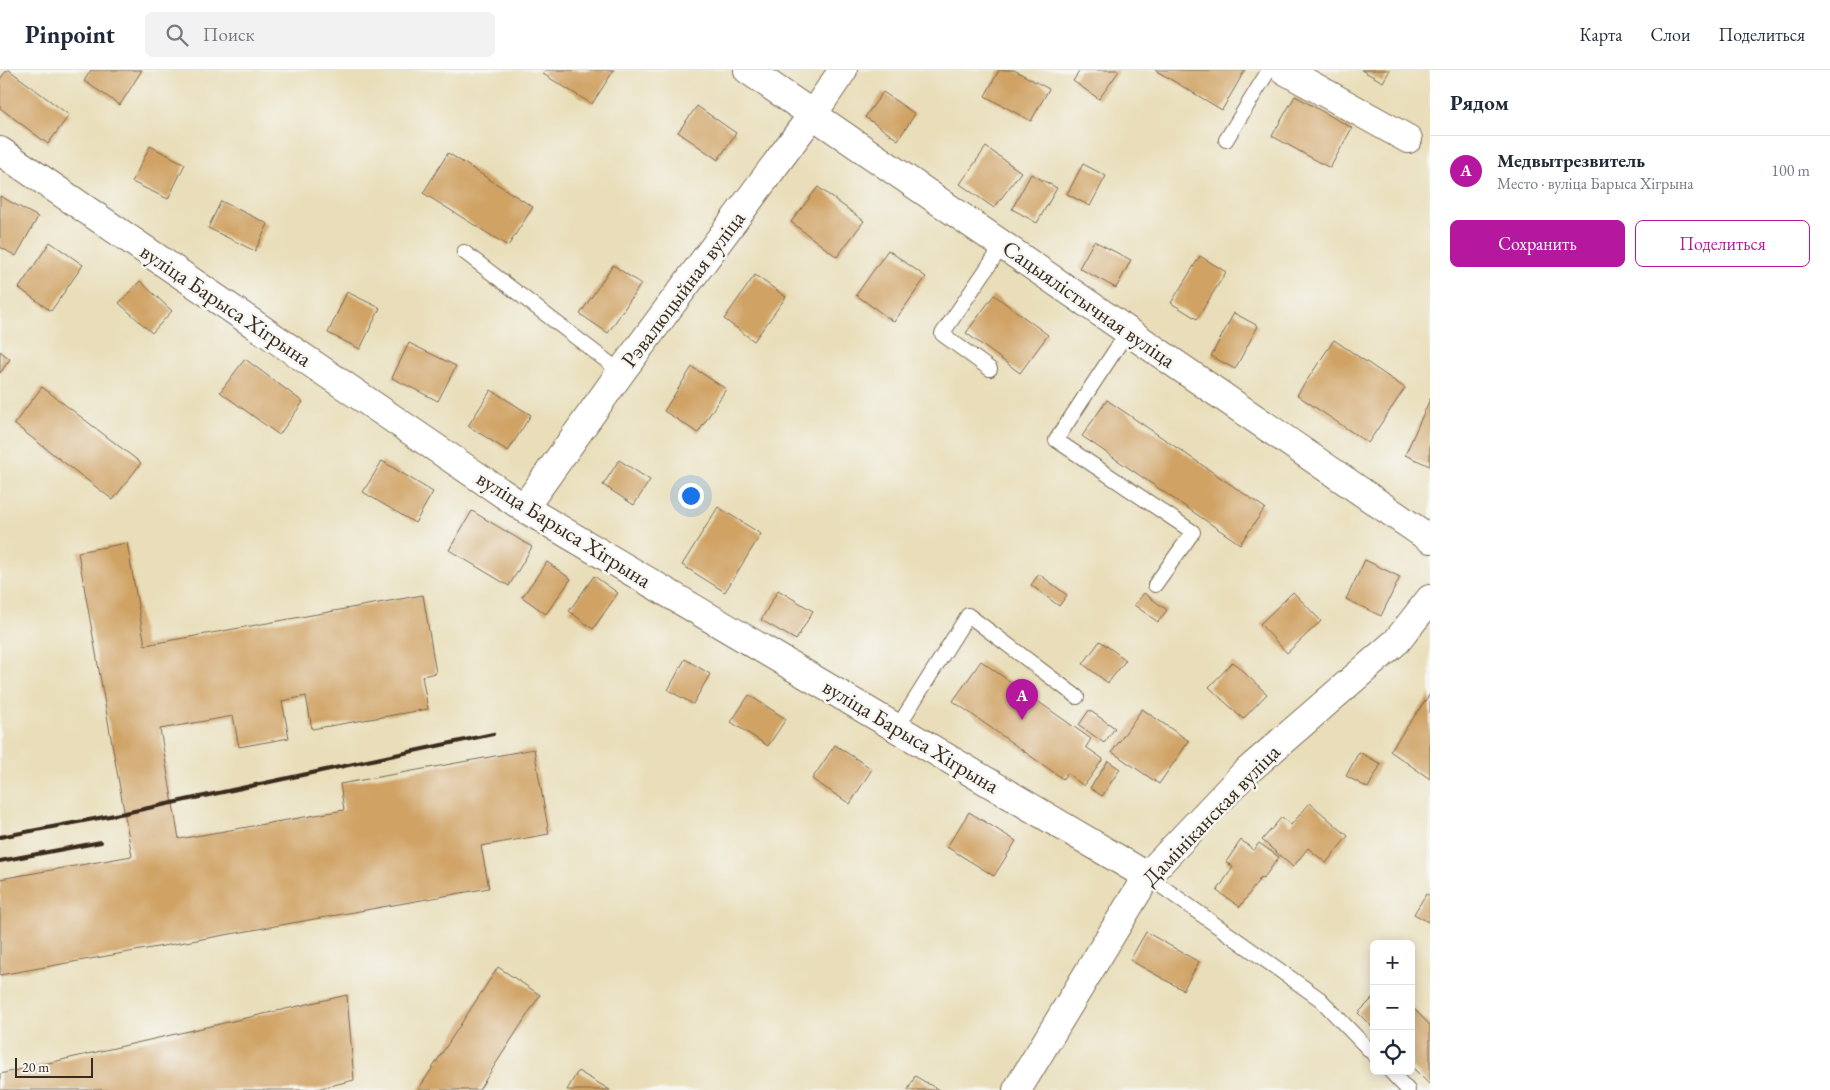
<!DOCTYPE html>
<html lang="ru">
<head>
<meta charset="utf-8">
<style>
	body { margin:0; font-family:"EB Garamond",serif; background:#f2f2f3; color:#1f2937 }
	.controls { position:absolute; right:15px; bottom:15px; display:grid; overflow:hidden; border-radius:8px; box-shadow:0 2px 12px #0003 }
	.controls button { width:45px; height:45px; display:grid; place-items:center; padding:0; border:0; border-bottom:1px solid #e0e1e3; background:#fff; color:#1f2937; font:25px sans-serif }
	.scale { position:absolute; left:15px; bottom:12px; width:78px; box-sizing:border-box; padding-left:5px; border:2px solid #3b2a1e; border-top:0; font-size:14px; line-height:18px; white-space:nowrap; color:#3b2a1e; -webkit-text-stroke:4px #f6f6f2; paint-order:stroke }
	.you { position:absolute; left:690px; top:425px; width:18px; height:18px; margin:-12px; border:4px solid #fff; border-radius:50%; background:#1a73e8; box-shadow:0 0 0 8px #1a73e833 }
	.badge { display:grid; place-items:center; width:32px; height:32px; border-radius:50%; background:#b5179e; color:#fff; font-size:16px; font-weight:700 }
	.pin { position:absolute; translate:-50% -41px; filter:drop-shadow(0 1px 2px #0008) }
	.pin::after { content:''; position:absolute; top:26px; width:18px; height:15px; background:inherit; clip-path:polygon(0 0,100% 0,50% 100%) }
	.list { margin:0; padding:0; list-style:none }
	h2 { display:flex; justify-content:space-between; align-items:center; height:65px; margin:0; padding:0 20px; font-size:21px }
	h2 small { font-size:16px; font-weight:400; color:#747a83 }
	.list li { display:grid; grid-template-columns:32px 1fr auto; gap:15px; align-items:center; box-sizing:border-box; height:70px; padding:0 20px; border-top:1px solid #e0e1e3 }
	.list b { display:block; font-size:19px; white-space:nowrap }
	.list p { margin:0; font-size:16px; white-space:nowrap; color:#747a83 }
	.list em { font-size:16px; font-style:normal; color:#747a83 }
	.actions { display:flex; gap:10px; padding:15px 20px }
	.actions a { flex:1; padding:11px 0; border:1px solid #b5179e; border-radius:8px; text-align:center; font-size:18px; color:#b5179e }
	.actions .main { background:#b5179e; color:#fff }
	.icon { flex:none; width:28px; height:28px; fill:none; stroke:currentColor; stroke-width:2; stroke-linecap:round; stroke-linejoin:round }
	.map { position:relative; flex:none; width:1430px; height:1020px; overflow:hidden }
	header { display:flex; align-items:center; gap:30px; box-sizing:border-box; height:70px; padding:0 25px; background:#fff; border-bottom:1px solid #e0e1e3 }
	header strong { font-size:24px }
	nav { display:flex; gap:28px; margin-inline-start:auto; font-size:18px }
	.search { width:350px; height:45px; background:#f2f2f3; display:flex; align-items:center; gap:12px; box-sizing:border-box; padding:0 18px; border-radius:8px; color:#747a83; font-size:19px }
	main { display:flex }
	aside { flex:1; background:#fff }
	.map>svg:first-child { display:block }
</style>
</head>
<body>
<header>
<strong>Pinpoint</strong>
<div class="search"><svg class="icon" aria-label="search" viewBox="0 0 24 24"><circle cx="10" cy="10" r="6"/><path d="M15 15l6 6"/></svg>Поиск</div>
<nav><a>Карта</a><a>Слои</a><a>Поделиться</a></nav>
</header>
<main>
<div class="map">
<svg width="1430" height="1020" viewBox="0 0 1430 1020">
	<rect width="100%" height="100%" fill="#f6f6f2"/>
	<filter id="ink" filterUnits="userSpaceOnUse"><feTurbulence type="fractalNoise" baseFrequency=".02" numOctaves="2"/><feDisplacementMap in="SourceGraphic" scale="10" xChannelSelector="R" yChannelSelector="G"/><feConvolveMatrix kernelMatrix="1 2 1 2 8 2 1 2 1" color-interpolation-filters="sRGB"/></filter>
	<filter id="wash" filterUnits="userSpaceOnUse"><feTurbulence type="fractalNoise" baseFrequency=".0096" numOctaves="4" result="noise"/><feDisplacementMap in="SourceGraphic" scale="20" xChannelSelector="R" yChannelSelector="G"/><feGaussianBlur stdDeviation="1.12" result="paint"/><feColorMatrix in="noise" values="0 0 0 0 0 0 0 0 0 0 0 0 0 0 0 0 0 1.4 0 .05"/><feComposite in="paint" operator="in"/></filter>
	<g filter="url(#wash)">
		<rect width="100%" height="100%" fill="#e9deb9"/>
		<g id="blocks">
			<!-- building -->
			<g fill="#d0a365">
				<polygon points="7,0 9,0 69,45 48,74 0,38 0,9"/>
				<polygon points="91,0 142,0 120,35 84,11"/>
				<polygon points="545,0 614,0 592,34 543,4"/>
				<polygon points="999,0 1014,0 1049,19 1031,51 985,26"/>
				<polygon points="1080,0 1118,0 1119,1 1099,29 1073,11"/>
				<polygon points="1155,0 1245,0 1222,40"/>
				<polygon points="1361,0 1390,0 1383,12"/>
				<polygon points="883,22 915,44 898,70 865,47"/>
				<polygon points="1295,26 1352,58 1330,98 1272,66"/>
				<polygon points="697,36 736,63 718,90 678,62"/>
				<polygon points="150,76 185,94 168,129 132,112"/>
				<polygon points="986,77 1021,102 994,138 960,114"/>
				<polygon points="448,83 533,137 508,176 423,123"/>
				<polygon points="1083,94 1106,106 1090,136 1067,124"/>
				<polygon points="1031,104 1057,118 1037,153 1012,139"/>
				<polygon points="818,117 864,151 837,187 791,152"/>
				<polygon points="0,126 38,147 16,186 0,177"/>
				<polygon points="221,131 268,154 255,181 208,158"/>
				<polygon points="1094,171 1131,190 1116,218 1079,198"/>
				<polygon points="50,172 83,195 51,241 19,218"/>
				<polygon points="888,180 926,207 894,252 856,225"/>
				<polygon points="1200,186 1226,202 1197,249 1171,233"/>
				<polygon points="613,195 641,214 608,263 580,244"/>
				<polygon points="755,205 786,227 754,271 724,249"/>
				<polygon points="140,211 172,241 152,263 119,233"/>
				<polygon points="347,222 380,238 360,279 328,263"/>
				<polygon points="994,225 1048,265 1020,303 966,263"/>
				<polygon points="1234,243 1258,256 1235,299 1211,286"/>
				<polygon points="1334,270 1405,318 1368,373 1297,325"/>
				<polygon points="409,273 456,296 438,331 392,308"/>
				<polygon points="0,281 10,289 0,303"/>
				<polygon points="245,289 303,332 279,365 220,322"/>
				<polygon points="692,297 726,319 698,363 664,341"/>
				<polygon points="42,317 141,393 113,430 14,354"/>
				<polygon points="491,320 531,345 508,381 468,356"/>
				<polygon points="1430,329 1430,396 1405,385"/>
				<polygon points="1107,330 1265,438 1240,474 1082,366"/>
				<polygon points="619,390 650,410 634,435 603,415"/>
				<polygon points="382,391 433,422 415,453 363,422"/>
				<polygon points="718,437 761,464 725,522 682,495"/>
				<polygon points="472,441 532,477 509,516 449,480"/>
				<polygon points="127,473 145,575 423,525 436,603 422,606 428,639 312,659 306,626 282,631 289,668 239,677 233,646 160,659 179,769 344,740 340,714 534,679 549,764 481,776 489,818 0,905 0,809 132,786 78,482"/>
				<polygon points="1365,490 1400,507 1381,546 1346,529"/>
				<polygon points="547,492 571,509 546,544 522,527"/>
				<polygon points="1039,504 1067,525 1059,536 1031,515"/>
				<polygon points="594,506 618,523 593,559 569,541"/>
				<polygon points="778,520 813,541 796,570 761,550"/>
				<polygon points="1293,522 1321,551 1287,583 1260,554"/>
				<polygon points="1144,523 1167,540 1158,552 1134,535"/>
				<polygon points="1100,571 1126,590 1108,613 1083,594"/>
				<polygon points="685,589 710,604 693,634 668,620"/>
				<polygon points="981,591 1091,669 1086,677 1103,689 1084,716 1067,703 1063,709 953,631"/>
				<polygon points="1233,592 1267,624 1243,649 1209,617"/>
				<polygon points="1430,624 1430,709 1390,681"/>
				<polygon points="749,625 786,649 768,676 731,652"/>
				<polygon points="1142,639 1189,671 1159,714 1112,682"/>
				<polygon points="1089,640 1115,658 1104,673 1079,655"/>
				<polygon points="835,675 872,699 850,734 812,709"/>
				<polygon points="1359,682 1381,694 1368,718 1346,706"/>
				<polygon points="1108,691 1120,699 1102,726 1090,718"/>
				<polygon points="1310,733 1348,766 1326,793 1308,778 1293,797 1262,770 1282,747 1291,755"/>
				<polygon points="969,742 1016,771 994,806 947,777"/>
				<polygon points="1241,770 1254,780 1259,773 1279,787 1263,809 1261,807 1240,837 1217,821 1233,797 1226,792"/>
				<polygon points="1426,824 1430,826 1430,853 1414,844"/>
				<polygon points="1146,862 1199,892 1183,920 1130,890"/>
				<polygon points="498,897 540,925 479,1020 418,1020"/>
				<polygon points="347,925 354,1010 313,1020 0,1020 0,1004"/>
				<polygon points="1374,927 1374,959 1358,943"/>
				<polygon points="1411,936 1430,955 1430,1015 1411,996"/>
				<polygon points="578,1001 610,1020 567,1020"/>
				<polygon points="915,1006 939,1020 908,1020"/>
			</g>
		</g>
	</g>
	<g filter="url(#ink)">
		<use href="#blocks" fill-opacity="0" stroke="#786954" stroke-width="1"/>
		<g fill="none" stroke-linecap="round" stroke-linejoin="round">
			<defs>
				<g id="lane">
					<polyline points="1226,70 1269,0"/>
					<polyline points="464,182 621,302"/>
					<polyline points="1128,261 1056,370 1193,462 1155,515"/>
					<polyline points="990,299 942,264 1003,175"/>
					<polyline points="897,658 968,545 1077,627"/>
					<polyline points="1147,806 1320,929 1374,985"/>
					<polyline points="1390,1001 1408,1020"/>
				</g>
				<g id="street">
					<polyline points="748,0 1430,469"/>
					<polyline points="1284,0 1408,69"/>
					<polyline points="524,438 621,302 813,44 843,0"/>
					<polyline points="1017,1020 1147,806 1244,704 1397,571 1430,529"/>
				</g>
				<polyline id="secondary" points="0,81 524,438 1147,806"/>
			</defs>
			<!-- lane casing -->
			<use href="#lane" stroke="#786954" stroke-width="16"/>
			<!-- street casing -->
			<use href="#street" stroke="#786954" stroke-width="30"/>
			<!-- secondary casing -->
			<use href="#secondary" stroke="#786954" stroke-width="30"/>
			<!-- lane -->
			<use href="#lane" stroke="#fff" stroke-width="14"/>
			<!-- street -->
			<use href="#street" stroke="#fff" stroke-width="28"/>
			<!-- secondary -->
			<use href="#secondary" stroke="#fff" stroke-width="28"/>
			<!-- rail -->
			<g stroke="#3b2a1e" stroke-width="4">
				<polyline points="0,767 125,743 493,664"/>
				<polyline points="0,791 101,772"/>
			</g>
		</g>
	</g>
	<g text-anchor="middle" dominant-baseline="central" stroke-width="5" stroke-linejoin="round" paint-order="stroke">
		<!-- street labels -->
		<g font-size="22" fill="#3b2a1e" stroke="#f6f6f2">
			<text transform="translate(683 219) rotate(-53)">Рэвалюцыйная вуліца</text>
			<text transform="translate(1089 234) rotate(35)">Сацыялістычная вуліца</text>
			<text transform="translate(226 235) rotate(34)">вуліца Барыса Хігрына</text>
			<text transform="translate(564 459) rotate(32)">вуліца Барыса Хігрына</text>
			<text transform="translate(911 666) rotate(31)">вуліца Барыса Хігрына</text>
			<text transform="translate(1211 745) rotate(-46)">Дамініканская вуліца</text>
		</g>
	</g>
</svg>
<div class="controls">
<button>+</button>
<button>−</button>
<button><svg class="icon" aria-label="locate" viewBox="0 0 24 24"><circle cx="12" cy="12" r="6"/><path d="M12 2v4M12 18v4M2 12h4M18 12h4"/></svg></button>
</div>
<div class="scale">20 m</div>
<div class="you"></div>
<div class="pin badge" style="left:1022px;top:650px">A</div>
</div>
<aside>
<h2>Рядом<small></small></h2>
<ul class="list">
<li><span class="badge">A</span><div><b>Медвытрезвитель</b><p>Место · вуліца Барыса Хігрына</p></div><em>100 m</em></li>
</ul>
<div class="actions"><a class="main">Сохранить</a><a>Поделиться</a></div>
</aside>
</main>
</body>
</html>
